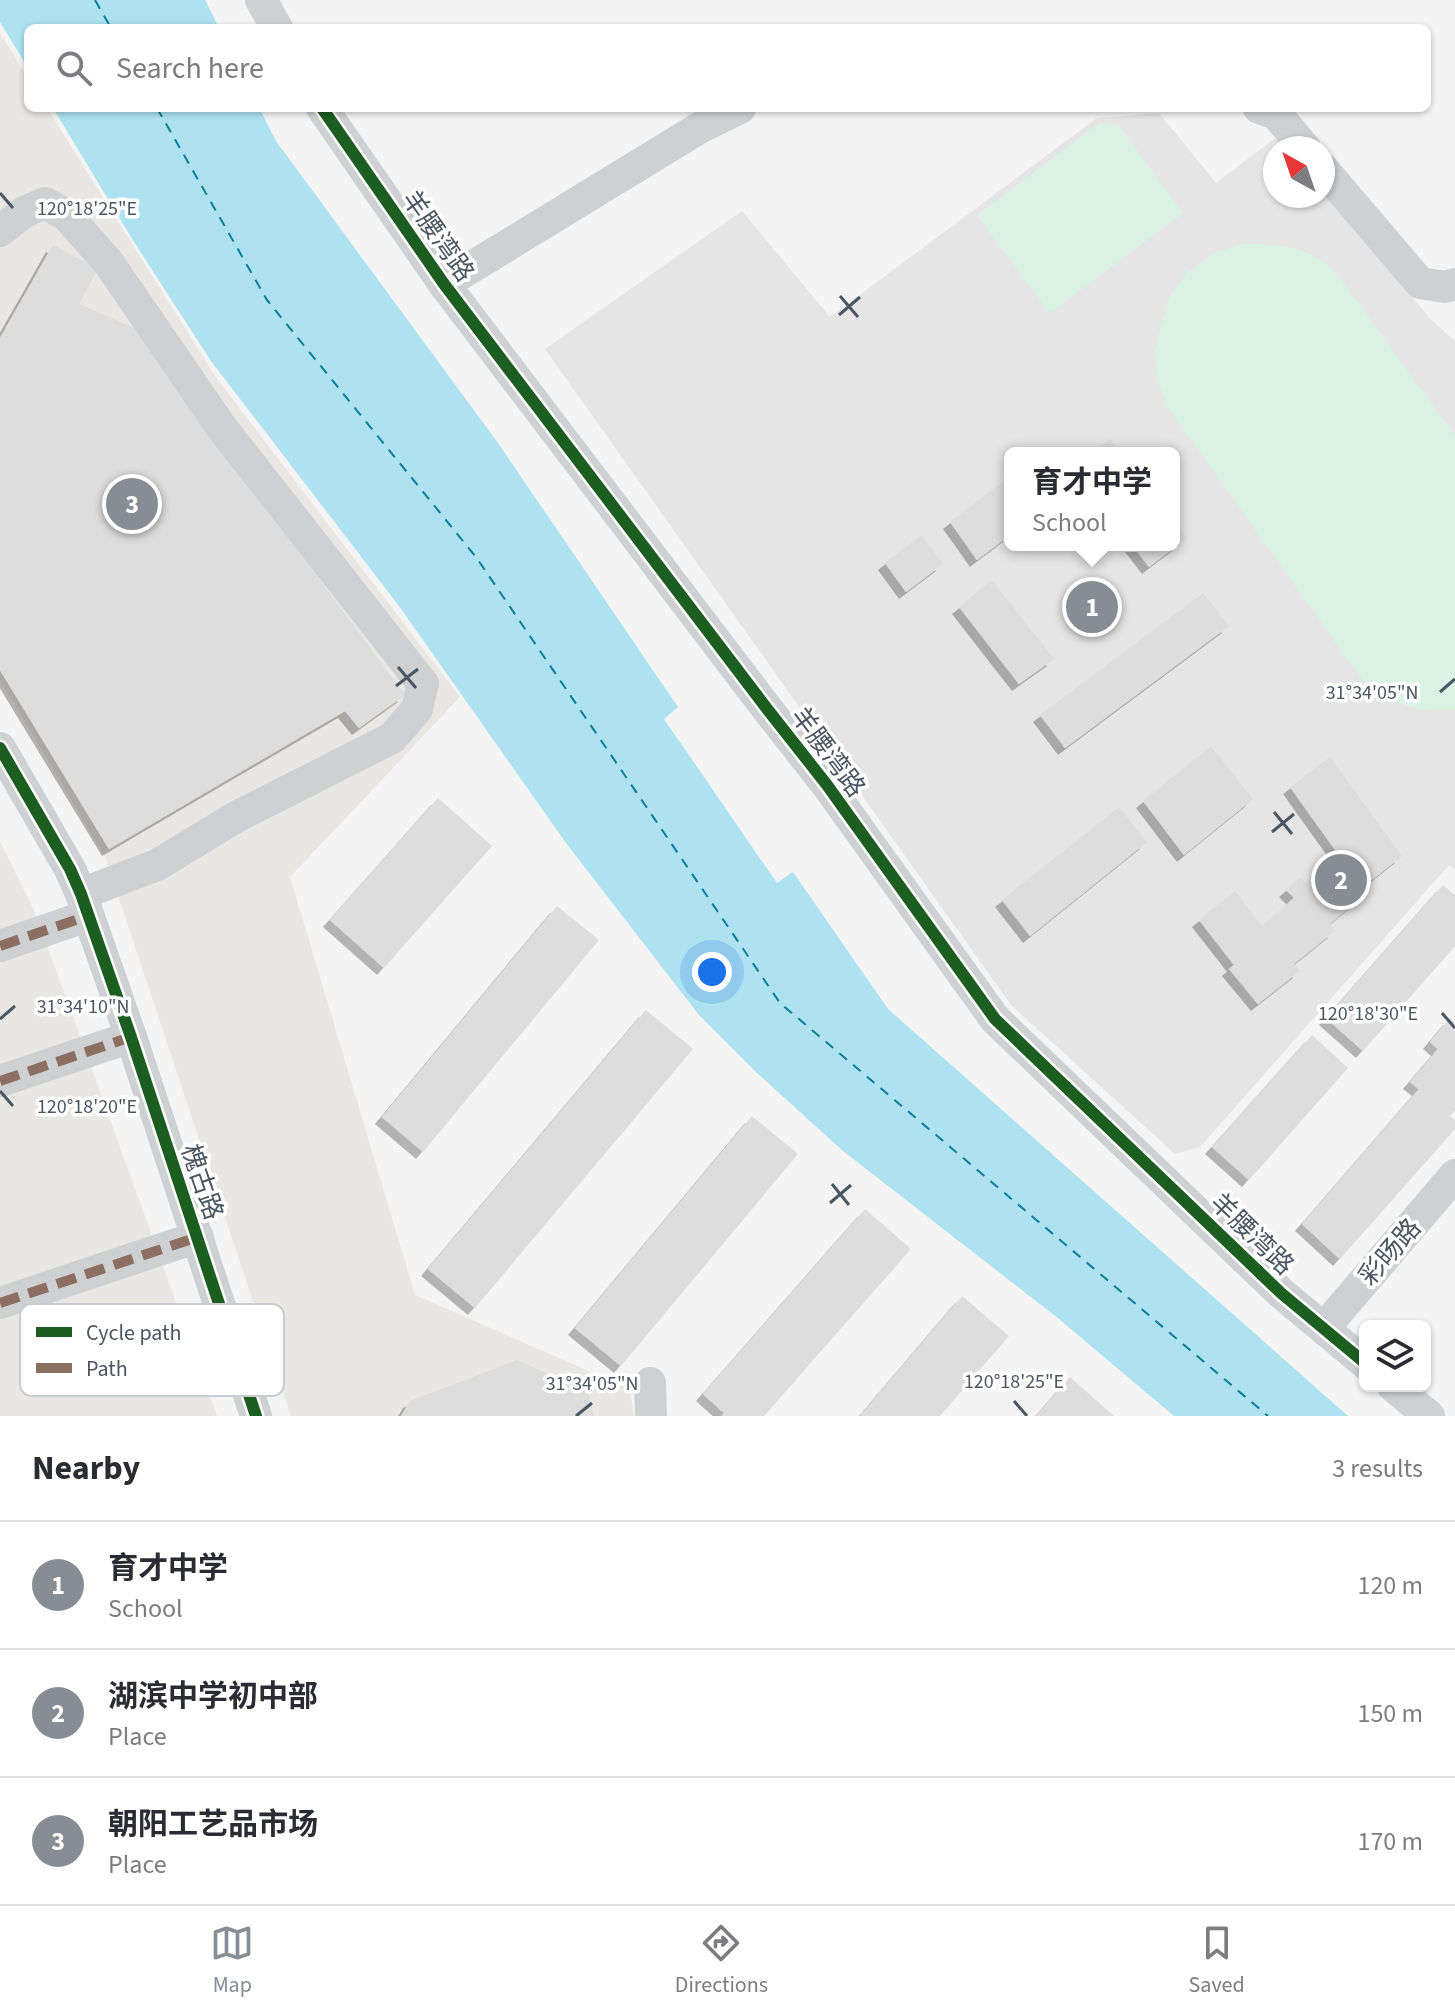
<!DOCTYPE html>
<html lang="en">
<head>
<meta charset="utf-8">
<style>
	body { margin:0; font-family:"Source Sans 3","Noto Sans SC",sans-serif; background:#f2f2f3; color:#2b2b33 }
	.controls { position:absolute; right:24px; bottom:24px; display:grid; overflow:hidden; border-radius:12px; box-shadow:0 2px 6px #0004 }
	.controls button { width:72px; height:72px; display:grid; place-items:center; padding:0; border:0; border-bottom:2px solid #e1e1e2; background:#fff; color:#2b2b33; font:40px sans-serif }
	.compass { position:absolute; left:1263px; top:136px; width:72px; height:72px; border-radius:50%; background:#fff; box-shadow:0 2px 6px #0004; rotate:320deg }
	.you { position:absolute; left:712px; top:972px; width:28px; height:28px; margin:-20px; border:6px solid #fff; border-radius:50%; background:#1a73e8; box-shadow:0 0 0 12px #1a73e833 }
	.badge { display:grid; place-items:center; width:52px; height:52px; border-radius:50%; background:#868d94; color:#fff; font-size:26px; font-weight:700 }
	.pin { position:absolute; translate:-50% -50%; border:4px solid #fff; box-shadow:0 2px 8px #0006 }
	.popup { position:absolute; left:1004px; top:447px; width:176px; height:104px; box-sizing:border-box; display:grid; place-content:center; border-radius:12px; background:#fff; filter:drop-shadow(0 2px 6px #0005); font-size:26px; white-space:nowrap; color:#7c7c81 }
	.popup b { font-size:30px; color:#2b2b33 }
	.popup::after { content:''; position:absolute; left:50%; top:100%; margin-left:-16px; border:16px solid transparent; border-top-color:#fff }
	.list { margin:0; padding:0; list-style:none }
	h2 { display:flex; justify-content:space-between; align-items:center; height:104px; margin:0; padding:0 32px; font-size:34px }
	h2 small { font-size:26px; font-weight:400; color:#7c7c81 }
	.list li { display:grid; grid-template-columns:52px 1fr auto; gap:24px; align-items:center; box-sizing:border-box; height:128px; padding:0 32px; border-top:2px solid #e1e1e2 }
	.list b { display:block; font-size:30px; white-space:nowrap }
	.list p { margin:0; font-size:26px; white-space:nowrap; color:#7c7c81 }
	.list em { font-size:26px; font-style:normal; color:#7c7c81 }
	.icon { flex:none; width:44px; height:44px; fill:none; stroke:currentColor; stroke-width:2; stroke-linecap:round; stroke-linejoin:round }
	.map { position:relative; flex:none; width:1455px; height:1416px; overflow:hidden }
	.search { position:absolute; background:#fff; box-shadow:0 2px 6px #0004; left:24px; right:24px; top:24px; height:88px; display:flex; align-items:center; gap:20px; box-sizing:border-box; padding:0 28px; border-radius:12px; color:#7c7c81; font-size:30px }
	.sheet { height:488px; background:#fff }
	nav { display:flex; justify-content:space-around; align-items:center; box-sizing:border-box; height:112px; border-top:2px solid #e1e1e2; background:#fff; font-size:22px; color:#7c7c81 }
	nav a { display:grid; justify-items:center; gap:4px }
	nav .on { color:#868d94 }
	.map>svg:first-child { display:block }
</style>
</head>
<body>
<div class="map">
<svg width="1455" height="1416" viewBox="0 0 1455 1416">
	<defs>
		<filter id="shadow"><feDropShadow dx="-7" dy="7" stdDeviation="0" flood-color="#0004"/></filter>
	</defs>
	<rect width="100%" height="100%" fill="#f4f4f4"/>
	<!-- commercial -->
	<g fill="#e8e7e3">
		<polygon points="0,33 28,78 28,108 47,108 215,376 460,697 290,877 415,1295 630,1389 634,1416 291,1416 105,857 0,680"/>
		<polygon points="0,841 37,917 217,1416 0,1416"/>
	</g>
	<!-- education -->
	<path fill="#e6e5e6" fill-rule="evenodd" d="M1159 113 1216 183 1282 133 1294 148H1275V196H1323V185L1430 319 1455 341V870L1449 865 1200 1147 1175 1154 1011 1005 545 349 742 211 830 317 1097 118ZM1010 453H1174V545H1010Z"/>
	<!-- green -->
	<g fill="#d9f2e3">
		<polygon points="1100,123 1119,126 1183,213 1050,313 977,215"/>
		<path d="M1243 244C1272 244 1301 245 1325 263 1331 268 1337 276 1343 282L1455 436V710C1425 713 1387 705 1366 682 1359 675 1352 665 1346 657L1167 406 1157 377 1155 352 1160 328 1170 296 1187 273 1216 252Z"/>
	</g>
	<!-- water -->
	<g fill="#aee2f0">
		<polygon points="0,0 205,0 219,28 28,28 28,68 0,22"/>
		<polygon points="53,108 259,108 276,141 498,443 678,707 664,719 777,883 793,872 888,1009 1348,1416 1174,1416 1059,1319 843,1151 756,1072 699,1015 566,843 399,606 211,361 134,242"/>
	</g>
	<g fill="none" stroke-linecap="round" stroke-linejoin="round">
		<!-- ferry -->
		<g stroke="#0c7c9b" stroke-width="2" stroke-dasharray="10 8" stroke-linecap="butt">
			<polyline points="95,0 111,28"/>
			<polyline points="157,108 267,300 476,557 780,1003 1268,1416"/>
		</g>
	</g>
	<!-- building -->
	<g fill="#ddddde" filter="url(#shadow)">
		<polygon points="53,245 98,269 79,304 134,328 405,695 359,728 345,711 109,849 0,670 0,338"/>
		<polygon points="1110,439 1121,453 1092,453"/>
		<polygon points="1010,476 1010,535 977,560 950,522"/>
		<polygon points="1174,521 1187,538 1149,567 1132,545 1174,545"/>
		<polygon points="921,535 943,564 906,592 885,563"/>
		<polygon points="992,580 1054,659 1019,684 959,607"/>
		<polygon points="1203,593 1229,626 1065,748 1040,715"/>
		<polygon points="1211,746 1253,799 1184,855 1143,801"/>
		<polygon points="1330,757 1402,856 1363,887 1367,893 1330,924 1335,931 1294,964 1300,971 1258,1004 1229,969 1234,965 1199,920 1235,891 1262,926 1294,898 1286,890 1301,877 1306,883 1340,857 1290,787"/>
		<polygon points="438,798 492,846 384,968 330,920"/>
		<polygon points="1119,807 1147,842 1030,936 1002,900"/>
		<polygon points="1443,885 1455,895 1455,946 1363,1051 1326,1018"/>
		<polygon points="557,906 599,940 423,1152 382,1117"/>
		<polygon points="646,1010 693,1049 475,1308 428,1269"/>
		<polygon points="1450,1018 1455,1023 1455,1111 1450,1116 1455,1120 1455,1129 1340,1259 1302,1224 1419,1089 1410,1082 1438,1049 1430,1042"/>
		<polygon points="1312,1035 1348,1068 1249,1180 1212,1147"/>
		<polygon points="752,1116 798,1154 621,1366 575,1328"/>
		<polygon points="865,1209 911,1249 764,1416 722,1416 724,1413 703,1394"/>
		<polygon points="962,1296 1009,1336 940,1416 860,1416"/>
		<polygon points="517,1360 588,1392 594,1416 401,1416 410,1401"/>
		<polygon points="1070,1377 1114,1416 1036,1416"/>
	</g>
	<g fill="none" stroke-linecap="round" stroke-linejoin="round">
		<!-- minor -->
		<g stroke="#ced0d2" stroke-width="32">
			<polyline points="261,0 277,28"/>
			<polyline points="322,108 444,284 768,710 827,785 995,1019 1281,1293 1365,1363"/>
			<polyline points="1259,108 1276,114 1305,148"/>
			<polyline points="1323,169 1420,283 1445,287 1455,284"/>
			<polyline points="0,231 24,212 45,203 66,215 108,262 222,428 423,684 417,709 392,738 236,817 157,865 81,894"/>
			<polyline points="444,284 701,127 740,108"/>
			<polyline points="0,748 70,869 81,894 131,1037 256,1416"/>
			<polyline points="0,946 87,916"/>
			<polyline points="0,1081 131,1037"/>
			<polyline points="0,1303 198,1237"/>
			<polyline points="1324,1328 1455,1175"/>
			<polyline points="650,1383 651,1416"/>
			<polyline points="1393,1386 1429,1416"/>
		</g>
		<!-- quiet -->
		<g stroke="#8d6e63" stroke-width="10" stroke-dasharray="20 10" stroke-linecap="butt">
			<polyline points="0,946 87,916"/>
			<polyline points="0,1081 131,1037"/>
			<polyline points="0,1303 198,1237"/>
		</g>
		<defs>
			<g id="cycleway">
				<polyline points="322,108 444,284 768,710 827,785 995,1019 1281,1293 1365,1363"/>
				<polyline points="0,748 70,869 81,894 131,1037 256,1416"/>
			</g>
		</defs>
		<!-- cycleway casing -->
		<use href="#cycleway" stroke="#fff" stroke-width="17"/>
		<!-- cycleway -->
		<use href="#cycleway" stroke="#1b5e20" stroke-width="12"/>
	</g>
	<!-- ticks -->
	<path fill="none" stroke="#4a5661" stroke-width="3" d="M0 193 13 208M840 296 858 317M839 315 860 297M398 667 416 688M396 686 418 669M1440 692 1455 679M1274 812 1292 834M1272 832 1294 814M1442 1013 1455 1028M0 1019 15 1006M0 1091 13 1106M832 1184 849 1205M830 1203 851 1185M1014 1401 1027 1416M576 1416 592 1403"/>
	<g text-anchor="middle" dominant-baseline="central" stroke-width="7" stroke-linejoin="round" paint-order="stroke">
		<!-- street labels -->
		<g font-size="26" fill="#4a5661" stroke="#fff">
			<text transform="translate(438 236) rotate(55)">羊腰湾路</text>
			<text transform="translate(828 752) rotate(53)">羊腰湾路</text>
			<text transform="translate(202 1182) rotate(71)">槐古路</text>
			<text transform="translate(1252 1234) rotate(44)">羊腰湾路</text>
			<text transform="translate(1390 1252) rotate(-49)">彩旸路</text>
		</g>
	</g>
	<!-- legend -->
	<rect x="20" y="1304" width="264" height="92" rx="12" fill="#fff" stroke="#c9ccd0" stroke-width="2"/>
	<rect x="36" y="1327" width="36" height="10" fill="#1b5e20"/>
	<rect x="36" y="1363" width="36" height="10" fill="#8d6e63"/>
	<g font-size="22" fill="#4a5661">
		<text x="86" y="1340">Cycle path</text>
		<text x="86" y="1376">Path</text>
	</g>
	<g font-size="20" text-anchor="middle" fill="#4a5661" stroke="#fff" stroke-width="7" stroke-linejoin="round" paint-order="stroke">
		<text x="87" y="215">120°18'25"E</text>
		<text x="1372" y="699">31°34'05"N</text>
		<text x="83" y="1013">31°34'10"N</text>
		<text x="1368" y="1020">120°18'30"E</text>
		<text x="87" y="1113">120°18'20"E</text>
		<text x="1014" y="1388">120°18'25"E</text>
		<text x="592" y="1390">31°34'05"N</text>
	</g>
</svg>
<div class="controls">
<button><svg class="icon" aria-label="layers" viewBox="0 0 24 24"><path d="M12 4l9 5-9 5-9-5zM3 14l9 5 9-5"/></svg></button>
</div>
<svg class="compass" viewBox="-18 -18 36 36"><path d="M0-13l5 13h-10z" fill="#e53935"/><path d="M0 13l5-13h-10z" fill="#7c7c81"/></svg>
<div class="you"></div>
<div class="pin badge" style="left:1092px;top:607px">1</div>
<div class="popup"><b>育才中学</b>School</div>
<div class="pin badge" style="left:1341px;top:880px">2</div>
<div class="pin badge" style="left:132px;top:504px">3</div>
<div class="search"><svg class="icon" aria-label="search" viewBox="0 0 24 24"><circle cx="10" cy="10" r="6"/><path d="M15 15l6 6"/></svg>Search here</div>
</div>
<section class="sheet">
<h2>Nearby<small>3 results</small></h2>
<ul class="list">
<li><span class="badge">1</span><div><b>育才中学</b><p>School</p></div><em>120 m</em></li>
<li><span class="badge">2</span><div><b>湖滨中学初中部</b><p>Place</p></div><em>150 m</em></li>
<li><span class="badge">3</span><div><b>朝阳工艺品市场</b><p>Place</p></div><em>170 m</em></li>
</ul>
</section>
<nav>
<a class="on"><svg class="icon" aria-label="map" viewBox="0 0 24 24"><path d="M3 6l6-2 6 2 6-2v14l-6 2-6-2-6 2zM9 4v14M15 6v14"/></svg>Map</a>
<a><svg class="icon" aria-label="directions" viewBox="0 0 24 24"><path d="M12 3l9 9-9 9-9-9zM9 14v-3h6M13 9l2 2-2 2"/></svg>Directions</a>
<a><svg class="icon" aria-label="saved" viewBox="0 0 24 24"><path d="M7 4h10v16l-5-4-5 4z"/></svg>Saved</a>
</nav>
</body>
</html>
